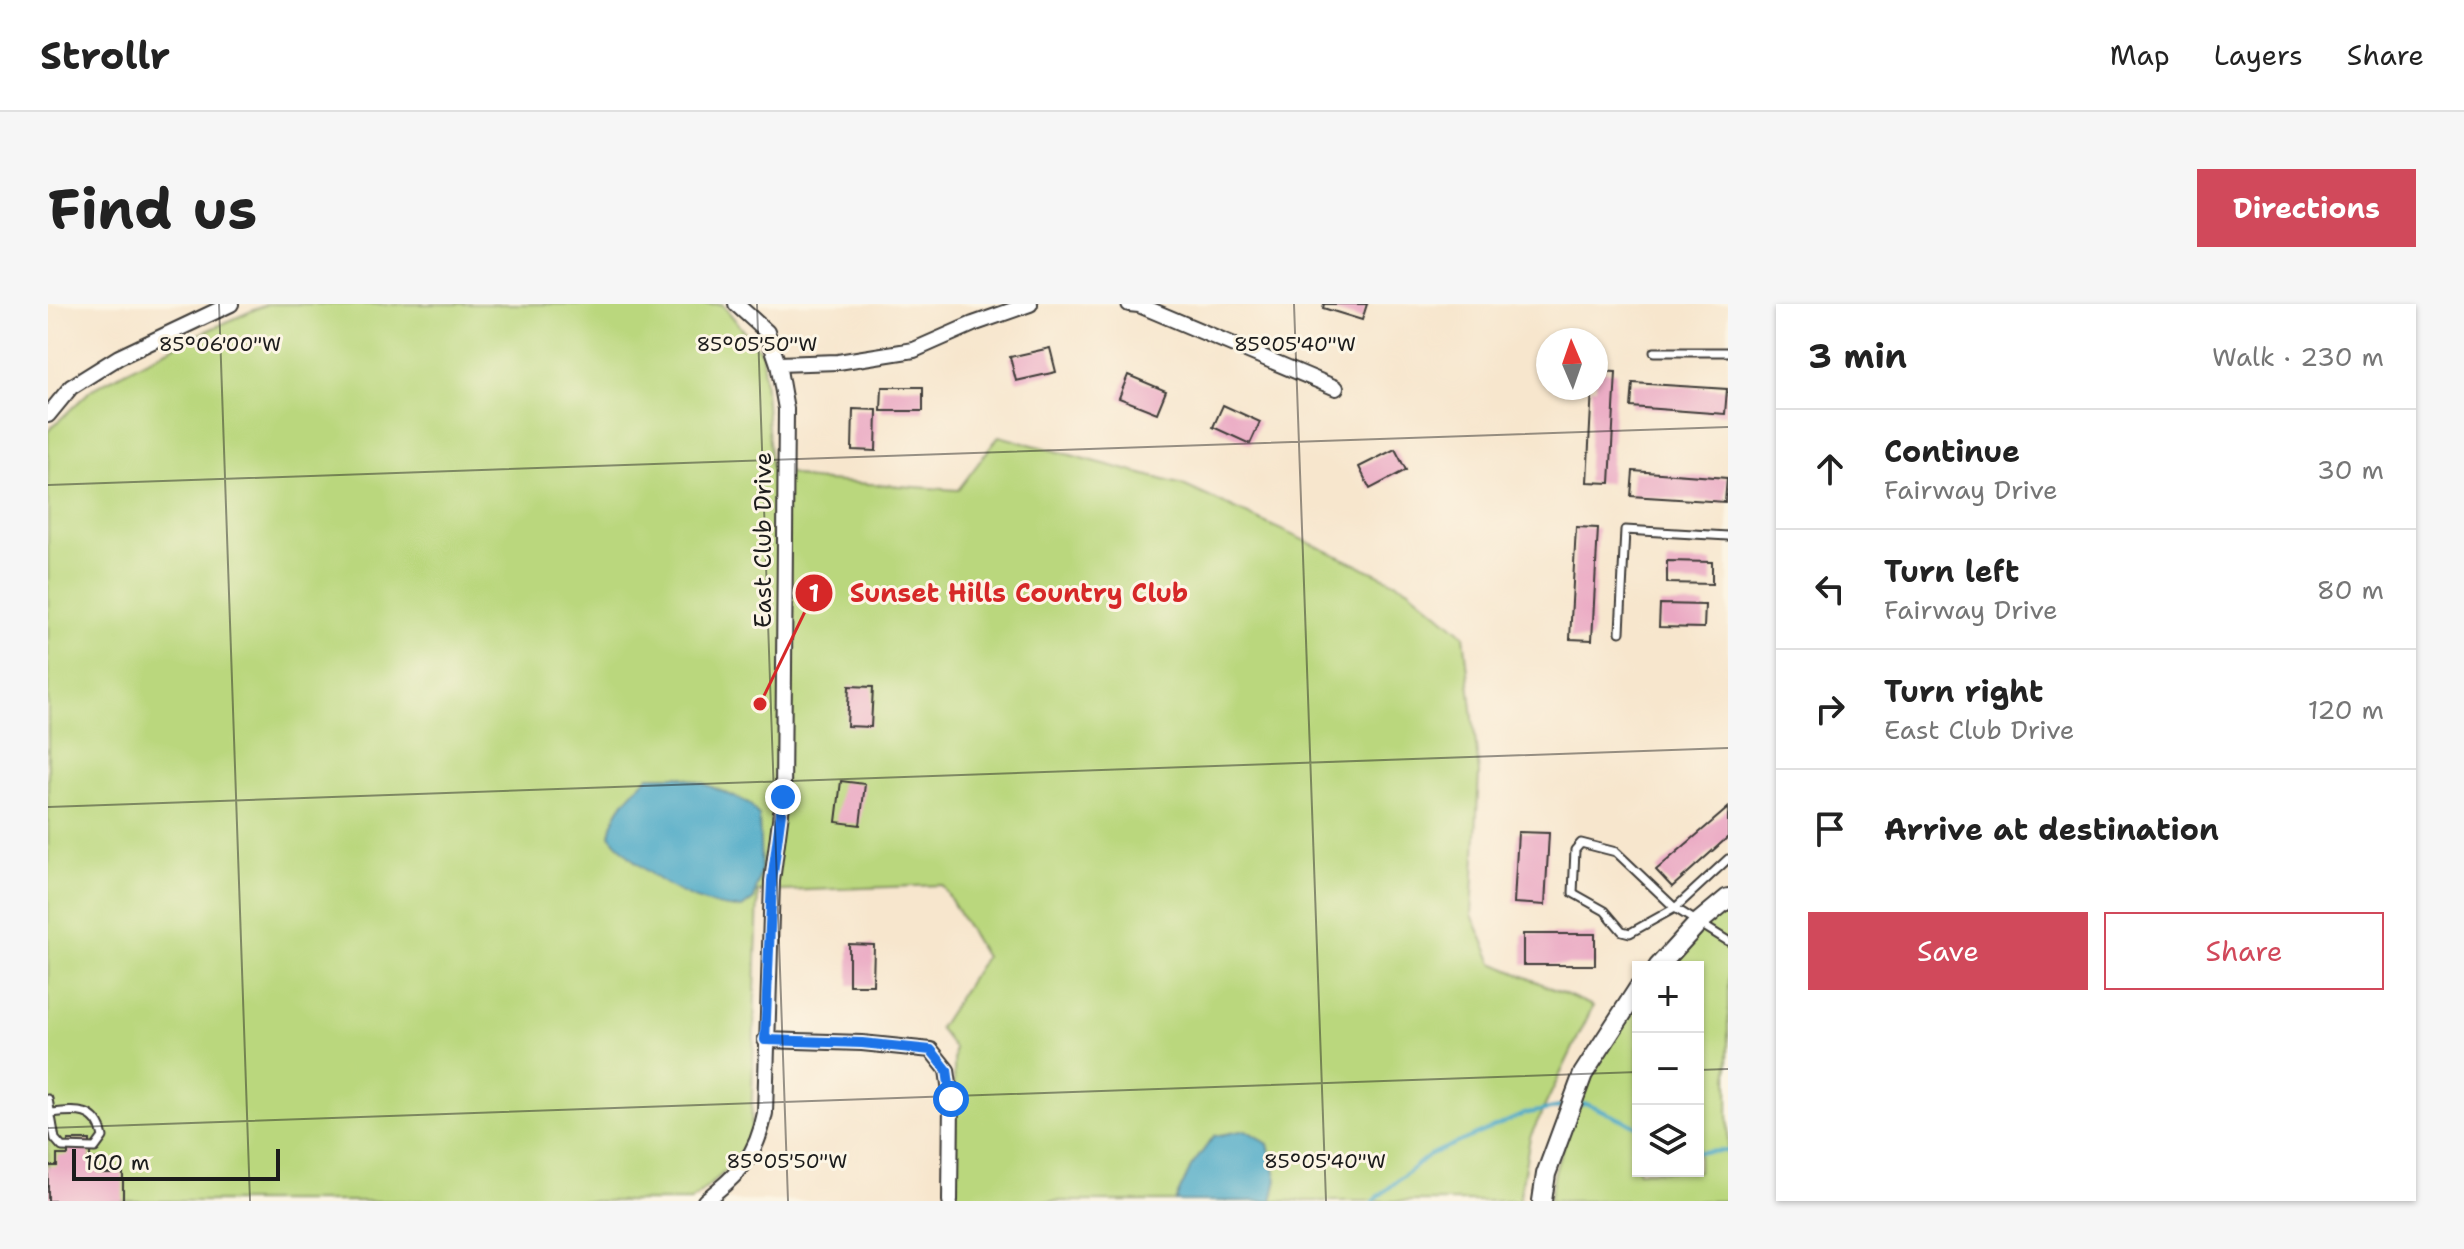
<!DOCTYPE html>
<html lang="en">
<head>
<meta charset="utf-8">
<style>
	body { margin:0; font-family:"Shantell Sans",sans-serif; background:#f6f6f6; color:#222 }
	.controls { position:absolute; right:24px; bottom:24px; display:grid; overflow:hidden; border-radius:0px; box-shadow:0 2px 6px #0004 }
	.controls button { width:72px; height:72px; display:grid; place-items:center; padding:0; border:0; border-bottom:2px solid #e0e0e0; background:#fff; color:#222; font:40px sans-serif }
	.compass { position:absolute; left:1488px; top:24px; width:72px; height:72px; border-radius:50%; background:#fff; box-shadow:0 2px 6px #0004; rotate:358deg }
	.scale { position:absolute; left:24px; bottom:20px; width:208px; box-sizing:border-box; padding-left:8px; border:4px solid #1c1c1c; border-top:0; font-size:22px; line-height:28px; white-space:nowrap; color:#1c1c1c; -webkit-text-stroke:6px #fcf5e5; paint-order:stroke }
	.stop { position:absolute; width:24px; height:24px; margin:-18px; border:6px solid #1a73e8; border-radius:50%; background:#fff }
	.stop.end { background:#1a73e8; border-color:#fff; box-shadow:0 2px 8px #0008 }
	.list { margin:0; padding:0; list-style:none }
	h2 { display:flex; justify-content:space-between; align-items:center; height:104px; margin:0; padding:0 32px; font-size:34px }
	h2 small { font-size:26px; font-weight:400; color:#767676 }
	.list li { display:grid; grid-template-columns:52px 1fr auto; gap:24px; align-items:center; box-sizing:border-box; height:120px; padding:0 32px; border-top:2px solid #e0e0e0 }
	.list b { display:block; font-size:30px; white-space:nowrap }
	.list p { margin:0; font-size:26px; white-space:nowrap; color:#767676 }
	.list em { font-size:26px; font-style:normal; color:#767676 }
	.actions { display:flex; gap:16px; padding:24px 32px }
	.actions a { flex:1; padding:18px 0; border:2px solid #d1495b; border-radius:0px; text-align:center; font-size:28px; color:#d1495b }
	.actions .main { background:#d1495b; color:#fff }
	.icon { flex:none; width:44px; height:44px; fill:none; stroke:currentColor; stroke-width:2; stroke-linecap:round; stroke-linejoin:round }
	.map { position:relative; flex:none; width:1680px; height:897px; overflow:hidden; border-radius:0px }
	header { display:flex; align-items:center; gap:48px; box-sizing:border-box; height:112px; padding:0 40px; background:#fff; border-bottom:2px solid #e0e0e0 }
	header strong { font-size:38px }
	nav { display:flex; gap:44px; margin-inline-start:auto; font-size:28px }
	.intro { display:flex; align-items:center; justify-content:space-between; box-sizing:border-box; height:192px; padding:0 48px }
	h1 { margin:0; font-size:56px }
	.button { padding:20px 36px; border-radius:0px; background:#d1495b; color:#fff; font-size:28px; font-weight:700 }
	main { display:flex; gap:48px; padding:0 48px }
	aside { flex:1; background:#fff; border-radius:0px; box-shadow:0 2px 6px #0004 }
	.map>svg:first-child { display:block }
</style>
</head>
<body>
<header>
<strong>Strollr</strong>
<nav><a>Map</a><a>Layers</a><a>Share</a></nav>
</header>
<div class="intro"><h1>Find us</h1><a class="button">Directions</a></div>
<main>
<div class="map">
<svg width="1680" height="897" viewBox="0 0 1680 897">
	<rect width="100%" height="100%" fill="#fcf5e5"/>
	<filter id="ink" filterUnits="userSpaceOnUse"><feTurbulence type="fractalNoise" baseFrequency=".0125" numOctaves="2"/><feDisplacementMap in="SourceGraphic" scale="16" xChannelSelector="R" yChannelSelector="G"/><feConvolveMatrix kernelMatrix="1 2 1 2 8 2 1 2 1" color-interpolation-filters="sRGB"/></filter>
	<filter id="wash" filterUnits="userSpaceOnUse"><feTurbulence type="fractalNoise" baseFrequency=".006" numOctaves="4" result="noise"/><feDisplacementMap in="SourceGraphic" scale="32" xChannelSelector="R" yChannelSelector="G"/><feGaussianBlur stdDeviation="1.8" result="paint"/><feColorMatrix in="noise" values="0 0 0 0 0 0 0 0 0 0 0 0 0 0 0 0 0 1.4 0 .05"/><feComposite in="paint" operator="in"/></filter>
	<g filter="url(#wash)">
		<rect width="100%" height="100%" fill="#f7e6cd"/>
		<!-- green -->
		<g fill="#bad77d" stroke="#6b7a4c" stroke-width="2">
			<polygon points="219,0 674,0 714,49 723,163 764,176 910,186 951,132 1135,181 1360,284 1416,331 1431,469 1424,611 1445,659 1545,702 1482,833 1471,897 907,897 906,744 891,724 937,653 894,581 710,588 703,827 687,859 643,897 0,897 0,127 44,85 136,37"/>
			<polygon points="1680,599 1680,897 1501,897 1507,867 1534,782 1590,691 1590,867 1650,867 1650,663 1615,663"/>
		</g>
		<!-- water -->
		<g fill="#47a7c6" stroke="#326271" stroke-width="2">
			<path d="M601 472H630L657 480 701 499 711 512 713 566 706 595 694 604C643 603 593 570 562 531 566 505 582 490 601 472Z"/>
			<polygon points="1198,826 1220,840 1229,876 1224,897 1127,897 1143,863 1166,832"/>
		</g>
		<g fill="none" stroke-linecap="round" stroke-linejoin="round">
			<!-- stream -->
			<g stroke="#47a7c6" stroke-width="4">
				<polyline points="1529,801 1539,800 1590,823"/>
				<polyline points="1650,848 1680,847"/>
				<polyline points="1325,897 1381,851 1476,810 1517,802"/>
			</g>
		</g>
		<g id="blocks">
			<!-- building -->
			<g fill="#eaa7c3">
				<polygon points="1276,0 1319,0 1314,16 1275,4"/>
				<polygon points="1002,44 1008,68 968,77 962,53"/>
				<polygon points="1548,67 1568,68 1562,179 1539,178 1544,84 1548,84"/>
				<polygon points="1080,71 1118,87 1109,109 1071,94"/>
				<polygon points="1585,79 1679,85 1677,110 1583,103"/>
				<polygon points="834,83 875,83 875,107 833,107"/>
				<polygon points="1175,101 1212,118 1202,140 1165,123"/>
				<polygon points="805,105 829,106 828,147 804,146"/>
				<polygon points="1347,145 1358,166 1322,185 1311,163"/>
				<polygon points="1585,167 1679,174 1677,198 1583,192"/>
				<polygon points="1528,223 1550,224 1544,336 1522,335"/>
				<polygon points="1619,257 1664,258 1664,280 1619,279"/>
				<polygon points="1612,300 1657,301 1656,324 1611,323"/>
				<polygon points="801,382 825,383 823,423 799,422"/>
				<polygon points="793,477 817,480 812,521 788,518"/>
				<polygon points="1680,504 1680,533 1624,583 1608,566"/>
				<polygon points="1470,528 1501,529 1497,601 1466,599"/>
				<rect x="1475" y="630" width="72" height="31"/>
				<polygon points="801,640 826,641 825,681 801,681"/>
				<polygon points="20,836 42,836 42,855 50,855 50,869 75,869 75,897 0,897 0,862 9,862 9,851 20,851"/>
			</g>
		</g>
	</g>
	<g filter="url(#ink)">
		<use href="#blocks" fill-opacity="0" stroke="#3d3a37" stroke-width="2"/>
		<g fill="none" stroke-linecap="round" stroke-linejoin="round">
			<defs>
				<g id="service">
					<polyline points="1606,48 1680,48"/>
					<polyline points="1572,328 1577,226 1680,232"/>
					<polyline points="1680,555 1627,604 1582,629 1574,627 1557,607 1525,589 1527,546 1533,539 1568,548 1627,604 1680,637"/>
					<path d="M0 795 7 835 14 843 47 844 55 833C49 804 29 806 4 809"/>
				</g>
				<g id="minor">
					<polyline points="1081,0 1091,1 1288,84"/>
					<polyline points="730,60 790,58 866,46 925,20 982,0"/>
					<polyline points="0,111 23,83 71,53 183,0"/>
					<polyline points="717,736 814,739 883,746 899,766 903,795 902,897"/>
					<path d="M657 897C692 868 708 854 717 809L724 577 735 493 738 105 730 60 719 28 688 0"/>
				</g>
				<g id="tertiary">
					<polyline points="1610,663 1650,619 1680,594"/>
					<polyline points="1494,897 1498,870 1535,770 1590,685"/>
				</g>
			</defs>
			<!-- service casing -->
			<use href="#service" stroke="#3d3a37" stroke-width="11"/>
			<!-- minor casing -->
			<use href="#minor" stroke="#3d3a37" stroke-width="18"/>
			<!-- tertiary casing -->
			<use href="#tertiary" stroke="#3d3a37" stroke-width="22"/>
			<!-- service -->
			<use href="#service" stroke="#fff" stroke-width="7"/>
			<!-- minor -->
			<use href="#minor" stroke="#fff" stroke-width="14"/>
			<!-- tertiary -->
			<use href="#tertiary" stroke="#fff" stroke-width="18"/>
		</g>
	</g>
	<g fill="none" stroke-linecap="round" stroke-linejoin="round" filter="url(#ink)">
		<!-- route -->
		<polyline stroke="#1a73e8" stroke-width="10" points="735,493 724,577 717,736 814,739 883,746 899,766 903,795"/>
	</g>
	<!-- ticks -->
	<path fill="none" stroke="#1c1c1c" stroke-width="2" stroke-opacity="0.45" d="M171 0 202 897M709 0 740 897M1246 0 1278 897M0 181 1680 123M0 503 1680 444M1650 766 1680 765M0 824 1590 768"/>
	<g text-anchor="middle" dominant-baseline="central" stroke-width="6" stroke-linejoin="round" paint-order="stroke">
		<!-- street labels -->
		<g font-size="24" fill="#1c1c1c" stroke="#fcf5e5">
			<text transform="translate(715 236) rotate(-90)">East Club Drive</text>
		</g>
	</g>
	<g font-size="20" text-anchor="middle" fill="#1c1c1c" stroke="#fcf5e5" stroke-width="6" stroke-linejoin="round" paint-order="stroke">
		<text x="172" y="47">85°06'00"W</text>
		<text x="709" y="47">85°05'50"W</text>
		<text x="1247" y="47">85°05'40"W</text>
		<text x="739" y="864">85°05'50"W</text>
		<text x="1277" y="864">85°05'40"W</text>
	</g>
	<!-- callouts -->
	<path fill="none" stroke="#d62828" stroke-width="3" d="M712 400L766 289"/>
	<g fill="#d62828" stroke="#fcf5e5" stroke-width="3">
		<circle cx="712" cy="400" r="8"/>
		<circle cx="766" cy="289" r="20"/>
	</g>
	<g font-size="24" text-anchor="middle" font-weight="bold" fill="#fff">
		<text x="766" y="298">1</text>
	</g>
	<g font-size="26" text-anchor="middle" font-weight="bold" fill="#d62828" stroke="#fcf5e5" stroke-width="6" stroke-linejoin="round" paint-order="stroke">
		<text x="971" y="298">Sunset Hills Country Club</text>
	</g>
</svg>
<div class="controls">
<button>+</button>
<button>−</button>
<button><svg class="icon" aria-label="layers" viewBox="0 0 24 24"><path d="M12 4l9 5-9 5-9-5zM3 14l9 5 9-5"/></svg></button>
</div>
<svg class="compass" viewBox="-18 -18 36 36"><path d="M0-13l5 13h-10z" fill="#e53935"/><path d="M0 13l5-13h-10z" fill="#767676"/></svg>
<div class="scale">100 m</div>
<div class="stop" style="left:903px;top:795px"></div>
<div class="stop end" style="left:735px;top:493px"></div>
</div>
<aside>
<h2>3 min<small>Walk · 230 m</small></h2>
<ul class="list">
<li><svg class="icon" aria-label="ahead" viewBox="0 0 24 24"><path d="M12 20V5M6 11l6-6 6 6"/></svg><div><b>Continue</b><p>Fairway Drive</p></div><em>30 m</em></li>
<li><svg class="icon" aria-label="left" viewBox="0 0 24 24"><path d="M17 20v-9H6M10 6l-5 5 5 5"/></svg><div><b>Turn left</b><p>Fairway Drive</p></div><em>80 m</em></li>
<li><svg class="icon" aria-label="right" viewBox="0 0 24 24"><path d="M7 20v-9h11M14 6l5 5-5 5"/></svg><div><b>Turn right</b><p>East Club Drive</p></div><em>120 m</em></li>
<li><svg class="icon" aria-label="arrive" viewBox="0 0 24 24"><path d="M6 21V4h12l-3 4 3 4H6"/></svg><div><b>Arrive at destination</b></div></li>
</ul>
<div class="actions"><a class="main">Save</a><a>Share</a></div>
</aside>
</main>
</body>
</html>
